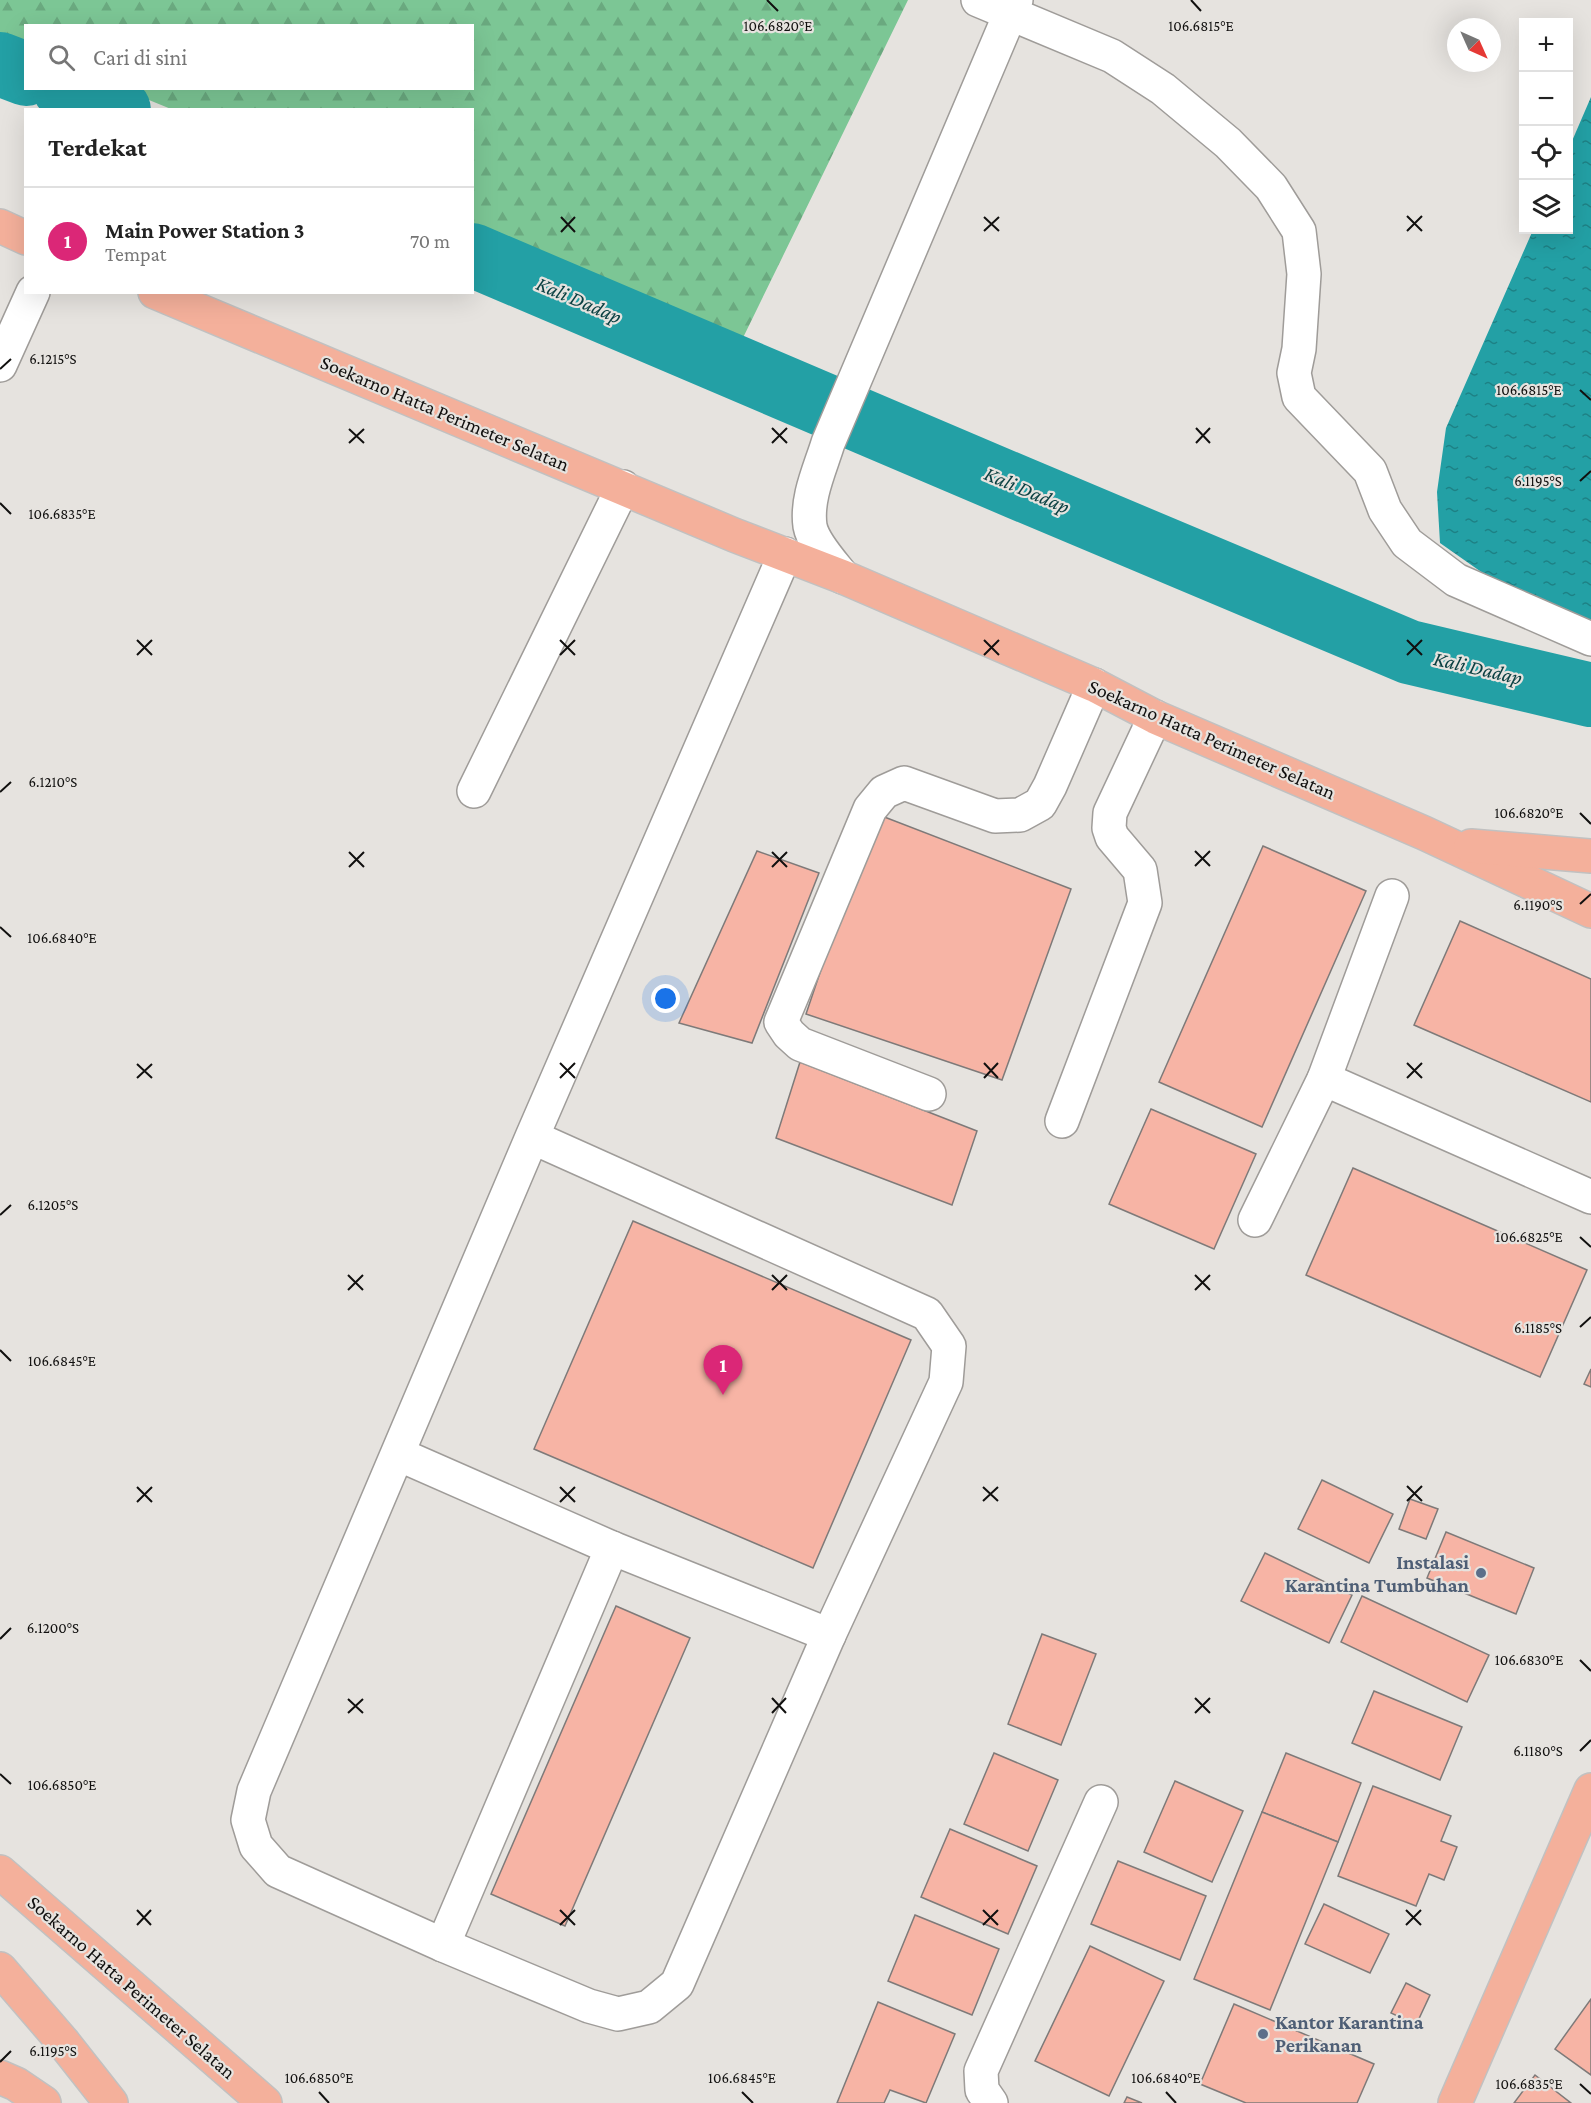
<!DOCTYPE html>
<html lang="id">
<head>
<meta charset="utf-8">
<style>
	body { margin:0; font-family:"Crimson Pro",serif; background:#f6f6f6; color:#222 }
	.controls { position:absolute; right:18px; top:18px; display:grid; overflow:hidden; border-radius:0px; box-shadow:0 6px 24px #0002 }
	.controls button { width:54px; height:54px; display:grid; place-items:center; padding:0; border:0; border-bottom:2px solid #e0e0e0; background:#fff; color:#222; font:30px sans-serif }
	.compass { position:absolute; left:1447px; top:18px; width:54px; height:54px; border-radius:50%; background:#fff; box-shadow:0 6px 24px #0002; rotate:135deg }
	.you { position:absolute; left:666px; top:999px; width:21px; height:21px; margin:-15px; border:4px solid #fff; border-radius:50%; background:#1a73e8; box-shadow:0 0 0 9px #1a73e833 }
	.badge { display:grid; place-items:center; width:39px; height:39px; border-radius:50%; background:#db2777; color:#fff; font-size:20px; font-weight:700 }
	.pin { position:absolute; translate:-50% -50px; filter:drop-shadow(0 2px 3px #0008) }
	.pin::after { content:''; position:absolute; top:32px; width:21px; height:18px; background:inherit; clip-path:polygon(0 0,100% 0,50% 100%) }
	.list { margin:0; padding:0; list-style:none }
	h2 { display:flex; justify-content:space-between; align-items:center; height:78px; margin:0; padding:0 24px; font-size:26px }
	h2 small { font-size:20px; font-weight:400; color:#767676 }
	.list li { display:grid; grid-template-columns:39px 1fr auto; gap:18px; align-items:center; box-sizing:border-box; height:108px; padding:0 24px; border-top:2px solid #e0e0e0 }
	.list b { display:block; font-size:22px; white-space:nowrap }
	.list p { margin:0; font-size:20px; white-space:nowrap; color:#767676 }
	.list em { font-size:20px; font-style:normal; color:#767676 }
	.icon { flex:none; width:33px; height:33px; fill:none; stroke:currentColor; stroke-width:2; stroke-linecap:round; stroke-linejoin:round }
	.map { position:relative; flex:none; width:1591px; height:2103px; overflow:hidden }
	.search { position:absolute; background:#fff; box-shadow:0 6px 24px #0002; left:24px; top:24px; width:450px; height:66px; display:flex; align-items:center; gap:15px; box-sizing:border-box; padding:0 21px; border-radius:0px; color:#767676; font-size:22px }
	.panel { position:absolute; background:#fff; box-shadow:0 6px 24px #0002; left:24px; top:108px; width:450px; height:186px; border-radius:0px }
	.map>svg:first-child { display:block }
</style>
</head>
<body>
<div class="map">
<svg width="1591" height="2103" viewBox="0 0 1591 2103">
	<defs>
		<pattern id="forest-firs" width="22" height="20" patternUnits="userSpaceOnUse" patternTransform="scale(1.5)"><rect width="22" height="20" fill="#7cc695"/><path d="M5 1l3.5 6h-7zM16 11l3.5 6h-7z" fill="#6aa97f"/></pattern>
		<pattern id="water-ripples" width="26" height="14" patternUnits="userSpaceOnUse" patternTransform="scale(1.5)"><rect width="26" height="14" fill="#23a0a5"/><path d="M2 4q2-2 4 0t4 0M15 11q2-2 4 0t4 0" fill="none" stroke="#1d8185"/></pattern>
	</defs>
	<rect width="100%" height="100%" fill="#e6e3df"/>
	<!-- forest -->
	<polygon fill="url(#forest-firs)" points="0,0 908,0 738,348 473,236 472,110 171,109 122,89 472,88 472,26 26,26 25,48 0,37"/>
	<!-- water -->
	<polygon fill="url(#water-ripples)" points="1591,97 1591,623 1487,576 1440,543 1437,492 1446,428 1533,230 1568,230 1569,148"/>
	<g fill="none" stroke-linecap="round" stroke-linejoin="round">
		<!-- river -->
		<g stroke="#23a0a5" stroke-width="64">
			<polyline points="0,64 26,74"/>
			<polyline points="64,88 119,110"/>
			<polyline points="472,255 1017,487 1409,652 1591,695"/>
		</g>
	</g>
	<!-- building -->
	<g fill="#f7b4a5" stroke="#7e7a79" stroke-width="1.5">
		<polygon points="874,813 1071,889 1002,1080 806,1014"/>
		<polygon points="1263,846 1366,891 1262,1127 1159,1082"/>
		<polygon points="757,851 819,873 752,1043 679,1023"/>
		<polygon points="1460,921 1591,979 1591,1102 1414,1025"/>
		<polygon points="800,1062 977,1131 952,1205 776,1138"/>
		<polygon points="1151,1109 1256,1154 1214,1249 1109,1204"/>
		<polygon points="1353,1168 1587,1270 1540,1377 1306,1275"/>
		<polygon points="633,1221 911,1340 813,1568 534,1449"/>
		<polygon points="1591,1369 1591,1387 1584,1384"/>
		<polygon points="1322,1480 1393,1514 1369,1563 1298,1529"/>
		<polygon points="1410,1499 1438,1509 1426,1539 1399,1529"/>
		<polygon points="1446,1532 1534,1568 1516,1614 1427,1578"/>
		<polygon points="1265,1553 1352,1595 1329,1643 1241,1601"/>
		<polygon points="1362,1596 1489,1655 1467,1702 1341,1642"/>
		<polygon points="616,1606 690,1638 565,1926 491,1894"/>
		<polygon points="1042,1634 1096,1654 1061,1745 1008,1724"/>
		<polygon points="1374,1691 1462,1727 1440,1780 1352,1743"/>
		<polygon points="994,1753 1058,1780 1028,1851 964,1824"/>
		<polygon points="1286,1753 1361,1783 1338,1842 1262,1812"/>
		<polygon points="1175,1781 1243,1811 1212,1882 1144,1852"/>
		<polygon points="1373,1786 1451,1816 1441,1841 1457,1847 1444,1880 1429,1874 1416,1906 1338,1876"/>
		<polygon points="1262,1812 1338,1842 1270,2010 1194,1979"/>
		<polygon points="950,1829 1037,1866 1008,1934 921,1897"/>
		<polygon points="1118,1861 1206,1896 1180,1960 1091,1924"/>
		<polygon points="1324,1904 1389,1934 1370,1973 1305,1944"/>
		<polygon points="915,1915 999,1949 972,2015 888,1981"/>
		<polygon points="1090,1946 1164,1981 1109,2096 1035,2061"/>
		<polygon points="1406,1983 1430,1995 1416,2025 1391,2013"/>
		<polygon points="1591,1999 1591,2075 1555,2049"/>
		<polygon points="878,2002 955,2034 926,2103 890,2090 884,2103 837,2103"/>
		<polygon points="1234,2004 1374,2064 1357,2103 1246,2103 1200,2084"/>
		<polygon points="1535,2075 1571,2103 1514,2103"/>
		<polygon points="1127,2097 1142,2103 1124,2103"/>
	</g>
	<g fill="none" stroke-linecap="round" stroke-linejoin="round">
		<defs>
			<g id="minor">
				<polyline points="978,0 1112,56 1163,89 1228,143 1271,187 1299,231 1304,274 1299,349 1294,373 1299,397 1370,471 1385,510 1407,543 1456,580 1591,639"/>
				<polyline points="0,365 33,292"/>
				<path d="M843 577C833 564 813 543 810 526 806 498 820 469 828 443L1016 0"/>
				<polyline points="474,791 623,487"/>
				<polyline points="1324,1079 1591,1197"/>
				<polyline points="929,1094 800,1044 789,1034 781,1022 870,809 884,792 904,783 995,816 1020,815 1040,804 1050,786 1094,685"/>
				<polyline points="1062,1121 1145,903 1140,870 1112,837 1109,828 1110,813 1155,717"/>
				<polyline points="532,1137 927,1314 949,1346 946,1382 829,1635 677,1984 649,2007 618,2014 589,2006 443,1945 278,1871 256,1846 248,1820 254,1791 532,1137 785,554"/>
				<polyline points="1255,1220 1324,1079 1392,896"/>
				<polyline points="398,1454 612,1548 829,1635"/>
				<polyline points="443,1945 612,1548"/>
				<polyline points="991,2103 982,2090 981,2071 1101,1802"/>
			</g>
			<g id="major">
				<polyline points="0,226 26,238"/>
				<polyline points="155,292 734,535 843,577 1094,685 1155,717 1424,833 1591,911"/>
				<polyline points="1471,846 1591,856"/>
				<polyline points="0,1872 265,2103"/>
				<polyline points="0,1969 63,2042 111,2103"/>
				<polyline points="0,2077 16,2084 44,2103"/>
				<polyline points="1455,2103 1591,1790"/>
			</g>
		</defs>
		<!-- minor casing -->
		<use href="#minor" stroke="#9f9c99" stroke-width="36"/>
		<!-- major casing -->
		<use href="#major" stroke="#c1c1c1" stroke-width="36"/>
		<!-- minor -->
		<use href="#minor" stroke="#fff" stroke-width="33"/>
		<!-- major -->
		<use href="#major" stroke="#f4b09b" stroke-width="33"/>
	</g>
	<!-- ticks -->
	<path fill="none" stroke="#11100f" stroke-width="2" d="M767 0 778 11M1191 0 1201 11M1407 216 1422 231M561 217 575 232M984 217 999 231M984 231 999 217M1407 231 1422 216M561 232 575 217M0 369 11 359M1580 390 1591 400M772 428 787 443M1196 428 1210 443M349 429 364 443M349 443 364 429M772 443 787 428M1196 443 1210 428M1580 481 1591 471M0 503 11 514M137 640 152 655M560 640 575 655M984 640 999 655M1407 640 1422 655M137 655 152 640M560 655 575 640M984 655 999 640M1407 655 1422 640M0 792 11 782M1580 813 1591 824M1195 851 1210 866M349 852 364 867M772 852 787 867M1195 866 1210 851M349 867 364 852M772 867 787 852M1580 904 1591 894M0 927 11 937M560 1063 575 1078M984 1063 998 1078M1407 1063 1422 1078M137 1064 152 1078M137 1078 152 1064M560 1078 575 1063M984 1078 998 1063M1407 1078 1422 1063M0 1215 11 1205M1580 1237 1591 1247M348 1275 363 1290M772 1275 787 1290M1195 1275 1210 1290M348 1290 363 1275M772 1290 787 1275M1195 1290 1210 1275M1580 1327 1591 1317M0 1350 11 1361M1407 1486 1422 1501M137 1487 152 1502M560 1487 575 1502M983 1487 998 1501M983 1501 998 1487M1407 1501 1422 1486M137 1502 152 1487M560 1502 575 1487M0 1639 11 1628M1580 1660 1591 1671M772 1698 786 1713M1195 1698 1210 1713M348 1699 363 1713M348 1713 363 1699M772 1713 786 1698M1195 1713 1210 1698M1580 1751 1591 1740M0 1774 11 1784M137 1910 151 1925M560 1910 575 1925M983 1910 998 1925M1406 1910 1421 1925M137 1925 151 1910M560 1925 575 1910M983 1925 998 1910M1406 1925 1421 1910M0 2062 11 2051M1580 2084 1591 2094M319 2092 329 2103M742 2092 753 2103M1166 2092 1176 2103"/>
	<!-- markers -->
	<g fill="#5c6f8a" stroke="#e6e3df" stroke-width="2">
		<circle cx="1481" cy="1573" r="6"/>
		<circle cx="1263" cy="2034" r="6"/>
	</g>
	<g text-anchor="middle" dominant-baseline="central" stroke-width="4.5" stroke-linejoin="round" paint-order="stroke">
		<!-- street labels -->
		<g font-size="20" fill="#11100f" stroke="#e6e3df">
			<text transform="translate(445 413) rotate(23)">Soekarno Hatta Perimeter Selatan</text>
			<text transform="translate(1212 739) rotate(24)">Soekarno Hatta Perimeter Selatan</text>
			<text transform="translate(132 1987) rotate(41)">Soekarno Hatta Perimeter Selatan</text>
		</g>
		<!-- service labels -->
		<g font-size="20" font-weight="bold" fill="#4e5e75" stroke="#e6e3df" text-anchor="end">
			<text x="1469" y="1562">Instalasi<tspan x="1469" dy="23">Karantina Tumbuhan</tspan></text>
			<text x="1275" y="2022" text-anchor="start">Kantor Karantina<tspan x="1275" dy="23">Perikanan</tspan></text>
		</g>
		<!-- water labels -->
		<g font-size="21" font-style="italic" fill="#093f41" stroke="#e6e3df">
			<text transform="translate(579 300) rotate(23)">Kali Dadap</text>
			<text transform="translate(1027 490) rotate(23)">Kali Dadap</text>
			<text transform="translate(1478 668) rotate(13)">Kali Dadap</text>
		</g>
	</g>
	<g font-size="15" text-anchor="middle" fill="#11100f" stroke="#e6e3df" stroke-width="4.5" stroke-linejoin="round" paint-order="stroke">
		<text x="778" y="31">106.6820°E</text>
		<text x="1201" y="31">106.6815°E</text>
		<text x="53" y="364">6.1215°S</text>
		<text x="1529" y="395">106.6815°E</text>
		<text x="1538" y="486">6.1195°S</text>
		<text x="62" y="519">106.6835°E</text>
		<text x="53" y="787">6.1210°S</text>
		<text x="1529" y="818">106.6820°E</text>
		<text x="1538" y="910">6.1190°S</text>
		<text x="62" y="943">106.6840°E</text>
		<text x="53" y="1210">6.1205°S</text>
		<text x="1529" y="1242">106.6825°E</text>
		<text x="1538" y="1333">6.1185°S</text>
		<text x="62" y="1366">106.6845°E</text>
		<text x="53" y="1633">6.1200°S</text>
		<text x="1529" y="1665">106.6830°E</text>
		<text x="1538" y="1756">6.1180°S</text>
		<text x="62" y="1790">106.6850°E</text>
		<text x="53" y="2056">6.1195°S</text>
		<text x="319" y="2083">106.6850°E</text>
		<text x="742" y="2083">106.6845°E</text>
		<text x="1166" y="2083">106.6840°E</text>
		<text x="1529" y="2089">106.6835°E</text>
	</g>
</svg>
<div class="controls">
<button>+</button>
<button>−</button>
<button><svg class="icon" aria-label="locate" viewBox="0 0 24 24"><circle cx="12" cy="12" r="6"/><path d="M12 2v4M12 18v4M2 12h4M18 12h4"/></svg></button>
<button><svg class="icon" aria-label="layers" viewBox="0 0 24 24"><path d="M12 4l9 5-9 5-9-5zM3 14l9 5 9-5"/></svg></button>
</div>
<svg class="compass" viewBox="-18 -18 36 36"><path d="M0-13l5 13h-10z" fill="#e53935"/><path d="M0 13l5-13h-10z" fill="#767676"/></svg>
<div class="you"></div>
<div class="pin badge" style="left:723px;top:1395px">1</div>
<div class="search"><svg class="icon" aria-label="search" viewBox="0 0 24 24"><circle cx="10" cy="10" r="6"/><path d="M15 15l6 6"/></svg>Cari di sini</div>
<section class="panel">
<h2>Terdekat<small></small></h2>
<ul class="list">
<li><span class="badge">1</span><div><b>Main Power Station 3</b><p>Tempat</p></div><em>70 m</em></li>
</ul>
</section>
</div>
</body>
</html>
